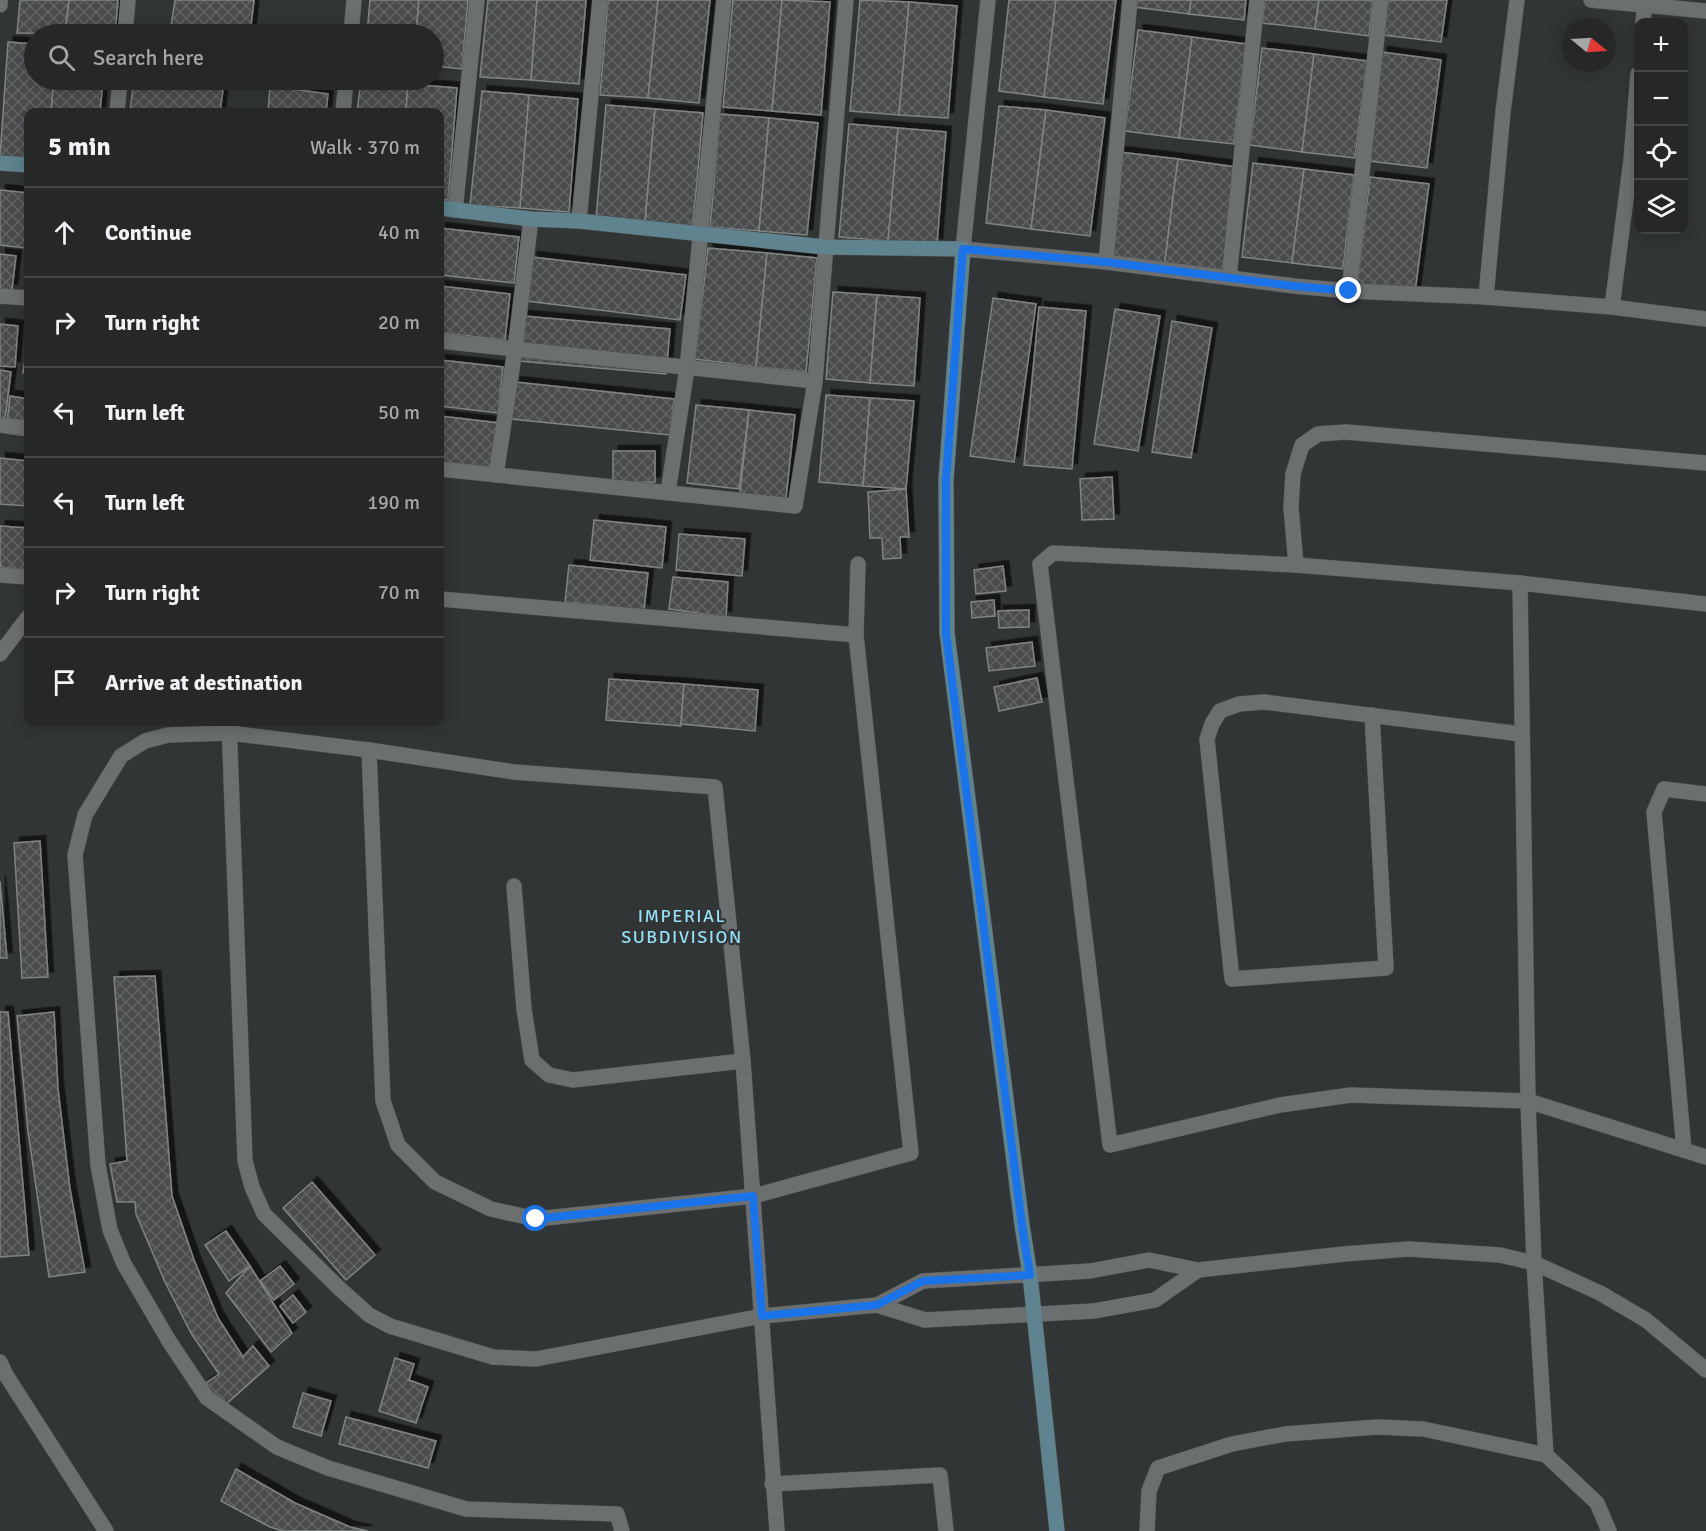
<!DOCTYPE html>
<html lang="en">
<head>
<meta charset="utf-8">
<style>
	body { margin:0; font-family:Signika,sans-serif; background:#2e3030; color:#f1f3f6 }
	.controls { position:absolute; right:18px; top:18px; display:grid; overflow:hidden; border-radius:12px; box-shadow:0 3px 15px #0003 }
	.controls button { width:54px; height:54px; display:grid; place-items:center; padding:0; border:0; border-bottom:2px solid #424445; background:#262828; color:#f1f3f6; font:30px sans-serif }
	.compass { position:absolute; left:1562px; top:18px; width:54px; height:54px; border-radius:50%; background:#262828; box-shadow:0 3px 15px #0003; rotate:108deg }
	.stop { position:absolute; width:18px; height:18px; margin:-14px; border:4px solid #1a73e8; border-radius:50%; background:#fff }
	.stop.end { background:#1a73e8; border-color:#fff; box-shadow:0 2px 6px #0008 }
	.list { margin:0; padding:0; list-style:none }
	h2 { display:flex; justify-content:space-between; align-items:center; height:78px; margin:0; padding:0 24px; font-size:26px }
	h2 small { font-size:20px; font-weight:400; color:#a4a6a8 }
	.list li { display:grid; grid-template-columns:39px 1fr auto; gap:18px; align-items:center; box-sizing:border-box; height:90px; padding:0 24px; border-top:2px solid #424445 }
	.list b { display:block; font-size:22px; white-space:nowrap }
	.list em { font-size:20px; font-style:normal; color:#a4a6a8 }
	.icon { flex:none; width:33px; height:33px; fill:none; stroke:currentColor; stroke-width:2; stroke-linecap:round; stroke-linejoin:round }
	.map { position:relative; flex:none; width:1706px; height:1531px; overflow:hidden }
	.search { position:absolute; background:#262828; box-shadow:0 3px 15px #0003; left:24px; top:24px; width:420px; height:66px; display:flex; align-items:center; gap:15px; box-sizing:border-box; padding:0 21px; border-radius:33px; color:#a4a6a8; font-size:22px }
	.panel { position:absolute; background:#262828; box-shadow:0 3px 15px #0003; left:24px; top:108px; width:420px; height:618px; border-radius:12px }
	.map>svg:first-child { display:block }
</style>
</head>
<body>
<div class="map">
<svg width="1706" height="1531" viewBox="0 0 1706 1531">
	<defs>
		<pattern id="building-cross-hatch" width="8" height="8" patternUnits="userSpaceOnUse" patternTransform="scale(1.5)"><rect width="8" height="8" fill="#494c4d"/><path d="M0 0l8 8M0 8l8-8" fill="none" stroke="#626566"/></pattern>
		<filter id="shadow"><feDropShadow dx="5.5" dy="-5.5" stdDeviation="0" flood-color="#0009"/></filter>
	</defs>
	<rect width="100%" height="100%" fill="#323536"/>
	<!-- building -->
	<g fill="url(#building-cross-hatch)" stroke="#808384" stroke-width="1.5" filter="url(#shadow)">
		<polygon points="20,0 69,0 65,34 17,33"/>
		<polygon points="69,0 118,0 115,34 65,34"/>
		<polygon points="175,0 254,0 250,34 171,26"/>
		<polygon points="370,0 419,0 416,34 367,34"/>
		<polygon points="419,0 468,0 462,69 434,66 434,34 416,34"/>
		<polygon points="488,0 537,0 531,80 480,77"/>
		<polygon points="537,0 586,0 579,84 531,80"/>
		<polygon points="608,0 658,0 648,98 600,95"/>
		<polygon points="658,0 710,0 699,103 648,98"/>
		<polygon points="733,0 782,0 772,111 723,107"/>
		<polygon points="782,0 830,2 821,115 772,111"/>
		<polygon points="860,0 909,2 899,115 850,111"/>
		<polygon points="1009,0 1056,0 1044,97 999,91"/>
		<polygon points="1056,0 1116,0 1103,104 1044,97"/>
		<polygon points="1135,0 1191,0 1189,14 1134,7"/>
		<polygon points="1191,0 1246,0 1244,20 1189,14"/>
		<polygon points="1265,0 1319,0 1315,29 1262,23"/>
		<polygon points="1319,0 1373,0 1369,36 1315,29"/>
		<polygon points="1387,0 1447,0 1441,42 1383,35"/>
		<polygon points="909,2 957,6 948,118 899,115"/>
		<polygon points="1138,30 1192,37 1179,138 1125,131"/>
		<polygon points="1192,37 1246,44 1234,144 1179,138"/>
		<polygon points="8,42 34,44 34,80 54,80 51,112 28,112 28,158 0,156"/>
		<polygon points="1262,48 1314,54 1302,152 1250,145"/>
		<polygon points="1382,52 1441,60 1427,168 1369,161"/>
		<polygon points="1314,54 1367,61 1355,158 1302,152"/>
		<polygon points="54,80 103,80 100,112 51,112"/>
		<polygon points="134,80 195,80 224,83 220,112 130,111"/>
		<polygon points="361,80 408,84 406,112 357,112"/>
		<polygon points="408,84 457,88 448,200 440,200 440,112 406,112"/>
		<polygon points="270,86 328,94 326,112 268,112"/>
		<polygon points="482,91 529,95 520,208 470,205"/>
		<polygon points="529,95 578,99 569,212 520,208"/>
		<polygon points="606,105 655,109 645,222 596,218"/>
		<polygon points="999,106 1046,110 1031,229 986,223"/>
		<polygon points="655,109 703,113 693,226 645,222"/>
		<polygon points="1046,110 1105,118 1090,236 1031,229"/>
		<polygon points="720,114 769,118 759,231 710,227"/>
		<polygon points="769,118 818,123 807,235 759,231"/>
		<polygon points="849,124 898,128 888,241 839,237"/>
		<polygon points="898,128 946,132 937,244 888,241"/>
		<polygon points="1119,152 1178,159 1164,268 1107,261"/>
		<polygon points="1178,159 1236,167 1223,275 1164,268"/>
		<polygon points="1253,163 1304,169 1292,263 1242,257"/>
		<polygon points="1304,169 1354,175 1343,269 1292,263"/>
		<polygon points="1370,177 1429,184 1415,292 1357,285"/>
		<polygon points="0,190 28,193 26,248 0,245"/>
		<polygon points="440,228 519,237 514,283 440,275"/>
		<polygon points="708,248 767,253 756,367 695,359"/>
		<polygon points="767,253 817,258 806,372 756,367"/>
		<polygon points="0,254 16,256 12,290 0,289"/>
		<polygon points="532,257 686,275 680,320 527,301"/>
		<polygon points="440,286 510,294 505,340 440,333"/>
		<polygon points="833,292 877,295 870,383 826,379"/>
		<polygon points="877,295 920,298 914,386 870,383"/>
		<polygon points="993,298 1036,304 1014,462 970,456"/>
		<polygon points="1039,307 1086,311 1072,469 1024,465"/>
		<polygon points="1115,309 1160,316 1138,451 1094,444"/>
		<polygon points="523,316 670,329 666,374 519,361"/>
		<polygon points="1172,321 1212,328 1191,458 1152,452"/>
		<polygon points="0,324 18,326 15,367 0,366"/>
		<polygon points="28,340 28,374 23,373"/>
		<polygon points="440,360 503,367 498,413 440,406"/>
		<polygon points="0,370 11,372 5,419 0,419"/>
		<polygon points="515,382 674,399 670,435 511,419"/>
		<polygon points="826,395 870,398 863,486 819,482"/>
		<polygon points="10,396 28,399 28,436 6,433"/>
		<polygon points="870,398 914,401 906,489 863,486"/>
		<polygon points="696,405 749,410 739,489 687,483"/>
		<polygon points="749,410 795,415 785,507 739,503"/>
		<polygon points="440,416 499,423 493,468 440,462"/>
		<polygon points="613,451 655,451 655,482 613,483"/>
		<polygon points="0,458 28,461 28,506 0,504"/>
		<polygon points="1112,477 1114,519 1082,520 1080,479"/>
		<polygon points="906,489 909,537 900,537 901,558 883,559 882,538 870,538 868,492"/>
		<polygon points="594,520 666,527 662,568 590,560"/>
		<polygon points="0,526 28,528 28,570 0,567"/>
		<polygon points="679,534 745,539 742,576 676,570"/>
		<polygon points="569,565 648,573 644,610 565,602"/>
		<polygon points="1003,566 1006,591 976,594 974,570"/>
		<polygon points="673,577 728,582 726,617 669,609"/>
		<polygon points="994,600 995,616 972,618 971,602"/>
		<polygon points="1029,610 1029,627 999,628 998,611"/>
		<polygon points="1032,642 1035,666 989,671 986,648"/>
		<polygon points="1037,678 1042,702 999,711 994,687"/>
		<polygon points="609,679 684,684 681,726 606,720"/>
		<polygon points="684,684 758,690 755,731 681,724"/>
		<polygon points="40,841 48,977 22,978 14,843"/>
		<polygon points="0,881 7,958 0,958"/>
		<polygon points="155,976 172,1196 194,1260 218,1318 243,1357 253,1346 269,1366 224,1406 203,1385 219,1374 191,1333 165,1282 136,1214 135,1202 117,1202 110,1164 127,1161 114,977"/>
		<polygon points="0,1012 8,1012 29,1255 0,1257"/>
		<polygon points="54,1012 58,1089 70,1189 85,1272 49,1277 28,1131 17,1016"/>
		<polygon points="312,1182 375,1255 346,1280 283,1208"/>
		<polygon points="226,1231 250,1266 229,1281 205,1245"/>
		<polygon points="250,1266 292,1333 271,1352 226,1293"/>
		<polygon points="280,1266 294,1284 274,1300 260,1281"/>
		<polygon points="293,1295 306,1312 293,1323 280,1306"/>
		<polygon points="395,1358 414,1364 409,1380 428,1387 416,1423 379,1411"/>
		<polygon points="303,1393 331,1401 321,1436 293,1427"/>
		<polygon points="346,1417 436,1441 428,1468 339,1444"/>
		<polygon points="236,1469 295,1503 350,1527 368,1531 283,1531 270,1527 221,1501"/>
	</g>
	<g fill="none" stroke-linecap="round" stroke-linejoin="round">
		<defs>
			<g id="lane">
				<polyline points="0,5 0,0"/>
				<polyline points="125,34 128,0"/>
				<polyline points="351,34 354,0"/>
				<polyline points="117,112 120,80"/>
				<polyline points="343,112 346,80"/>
				<polyline points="455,210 477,0"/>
				<polyline points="579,221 600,0"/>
				<polyline points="1106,262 1130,0"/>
				<polyline points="1229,278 1257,0"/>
				<polyline points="1349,291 1381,0"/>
				<polyline points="0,296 28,298"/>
				<polyline points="440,341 815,381"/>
				<polyline points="0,425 28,428"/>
				<polyline points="440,469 795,506 815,381 846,0"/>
				<polyline points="496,475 515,349 531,219"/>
				<polyline points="668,492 687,368 724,0"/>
			</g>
			<g id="street">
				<polyline points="988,0 963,249 1106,262 1294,286 1349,291 1486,297 1612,307 1706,319"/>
				<polyline points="1591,0 1706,11"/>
				<polyline points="1643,22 1645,0"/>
				<polyline points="1486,297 1503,112 1517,0"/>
				<polyline points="1612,307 1631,160 1638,74"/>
				<polyline points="1296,565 1291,507 1293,474 1302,445 1318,434 1346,432 1706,463"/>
				<polyline points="0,575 28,577"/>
				<polyline points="1520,583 1528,1101 1534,1263 1546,1455"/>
				<polyline points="440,599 856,635"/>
				<polyline points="1706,604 1520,583 1296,565 1053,553 1040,564 1110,1145 1280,1105 1351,1095 1528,1101 1706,1157"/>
				<polyline points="0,654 28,617"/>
				<polyline points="1372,715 1386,968 1232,979 1207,739 1212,724 1220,711 1239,704 1264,702 1521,734"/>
				<polyline points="229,722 245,1161 252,1187 264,1214 339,1288 369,1315 390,1326 493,1357 536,1359 762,1316 877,1305 923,1281 1090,1271 1149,1260 1198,1270 1344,1254 1409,1249 1500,1255 1534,1263 1600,1293 1646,1320 1706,1370"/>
				<polyline points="369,750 383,1101 398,1145 435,1182 491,1209 536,1219 754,1196 911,1153 856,635 858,564"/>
				<polyline points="514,886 524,1009 532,1060 549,1075 573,1080 743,1061"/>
				<polyline points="1684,1150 1654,812 1664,789 1706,794"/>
				<polyline points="877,1305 925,1320 1094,1311 1155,1300 1198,1270"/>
				<polyline points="0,1362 6,1375 106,1531"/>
				<polyline points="772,1484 940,1475 946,1531"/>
				<polyline points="622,1531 617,1514 466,1509 328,1468 277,1447 207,1398 169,1341 124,1264 110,1230 98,1165 75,855 85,815 121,756 145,741 168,735 229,733 369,750 514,772 715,787 743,1061 777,1531"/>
				<polyline points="1147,1531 1149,1491 1158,1468 1232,1444 1285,1434 1377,1427 1423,1429 1546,1455 1597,1503 1609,1531"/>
			</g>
			<g id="secondary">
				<polyline points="0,163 28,165"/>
				<polyline points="440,208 531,219 579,221 825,247 963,249 946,480 947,633 1022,1225 1030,1275 1057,1531"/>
			</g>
		</defs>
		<!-- lane casing -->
		<use href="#lane" stroke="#515354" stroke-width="16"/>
		<!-- street casing -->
		<use href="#street" stroke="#515354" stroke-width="16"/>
		<!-- secondary casing -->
		<use href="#secondary" stroke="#515354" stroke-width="16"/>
		<!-- lane -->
		<use href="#lane" stroke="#6c6f70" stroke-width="15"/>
		<!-- street -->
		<use href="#street" stroke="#6c6f70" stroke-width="15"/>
		<!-- secondary -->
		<use href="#secondary" stroke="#5f848f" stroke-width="15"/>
	</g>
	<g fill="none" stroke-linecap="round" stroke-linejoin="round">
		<!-- route -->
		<polyline stroke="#1a73e8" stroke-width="8" points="536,1219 753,1196 762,1316 877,1305 923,1281 1030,1275 1022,1225 946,633 946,480 963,249 1106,262 1294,286 1349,291"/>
	</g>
	<g text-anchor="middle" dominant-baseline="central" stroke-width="4.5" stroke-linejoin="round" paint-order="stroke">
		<!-- neighbourhood labels -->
		<g font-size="18" letter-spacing="1.5" fill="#95dff7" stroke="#323536">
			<text x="682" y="916">IMPERIAL<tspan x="682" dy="21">SUBDIVISION</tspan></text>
		</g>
	</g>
</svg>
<div class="controls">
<button>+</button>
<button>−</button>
<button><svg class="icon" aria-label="locate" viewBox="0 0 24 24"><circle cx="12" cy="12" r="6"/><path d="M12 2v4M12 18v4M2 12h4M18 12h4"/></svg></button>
<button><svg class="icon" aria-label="layers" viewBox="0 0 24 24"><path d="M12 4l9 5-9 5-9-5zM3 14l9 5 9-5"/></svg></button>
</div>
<svg class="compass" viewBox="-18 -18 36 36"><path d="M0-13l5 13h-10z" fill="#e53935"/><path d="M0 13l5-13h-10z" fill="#a4a6a8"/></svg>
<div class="stop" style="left:536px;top:1219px"></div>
<div class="stop end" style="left:1349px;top:291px"></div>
<div class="search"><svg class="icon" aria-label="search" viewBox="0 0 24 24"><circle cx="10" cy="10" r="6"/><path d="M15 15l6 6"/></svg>Search here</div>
<section class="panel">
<h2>5 min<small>Walk · 370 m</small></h2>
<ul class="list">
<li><svg class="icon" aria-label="ahead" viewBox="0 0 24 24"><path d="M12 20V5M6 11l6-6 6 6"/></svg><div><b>Continue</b></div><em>40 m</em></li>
<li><svg class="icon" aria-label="right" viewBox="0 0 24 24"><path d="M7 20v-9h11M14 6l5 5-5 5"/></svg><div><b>Turn right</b></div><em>20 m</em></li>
<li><svg class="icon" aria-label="left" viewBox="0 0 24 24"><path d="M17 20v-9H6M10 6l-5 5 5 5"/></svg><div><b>Turn left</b></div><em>50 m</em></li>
<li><svg class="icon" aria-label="left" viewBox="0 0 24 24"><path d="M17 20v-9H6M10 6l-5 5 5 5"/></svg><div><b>Turn left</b></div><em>190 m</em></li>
<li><svg class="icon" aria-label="right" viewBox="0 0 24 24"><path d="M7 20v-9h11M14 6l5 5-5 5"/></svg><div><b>Turn right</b></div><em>70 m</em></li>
<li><svg class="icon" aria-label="arrive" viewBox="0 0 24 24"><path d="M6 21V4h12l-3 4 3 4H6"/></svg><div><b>Arrive at destination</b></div></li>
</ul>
</section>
</div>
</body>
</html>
